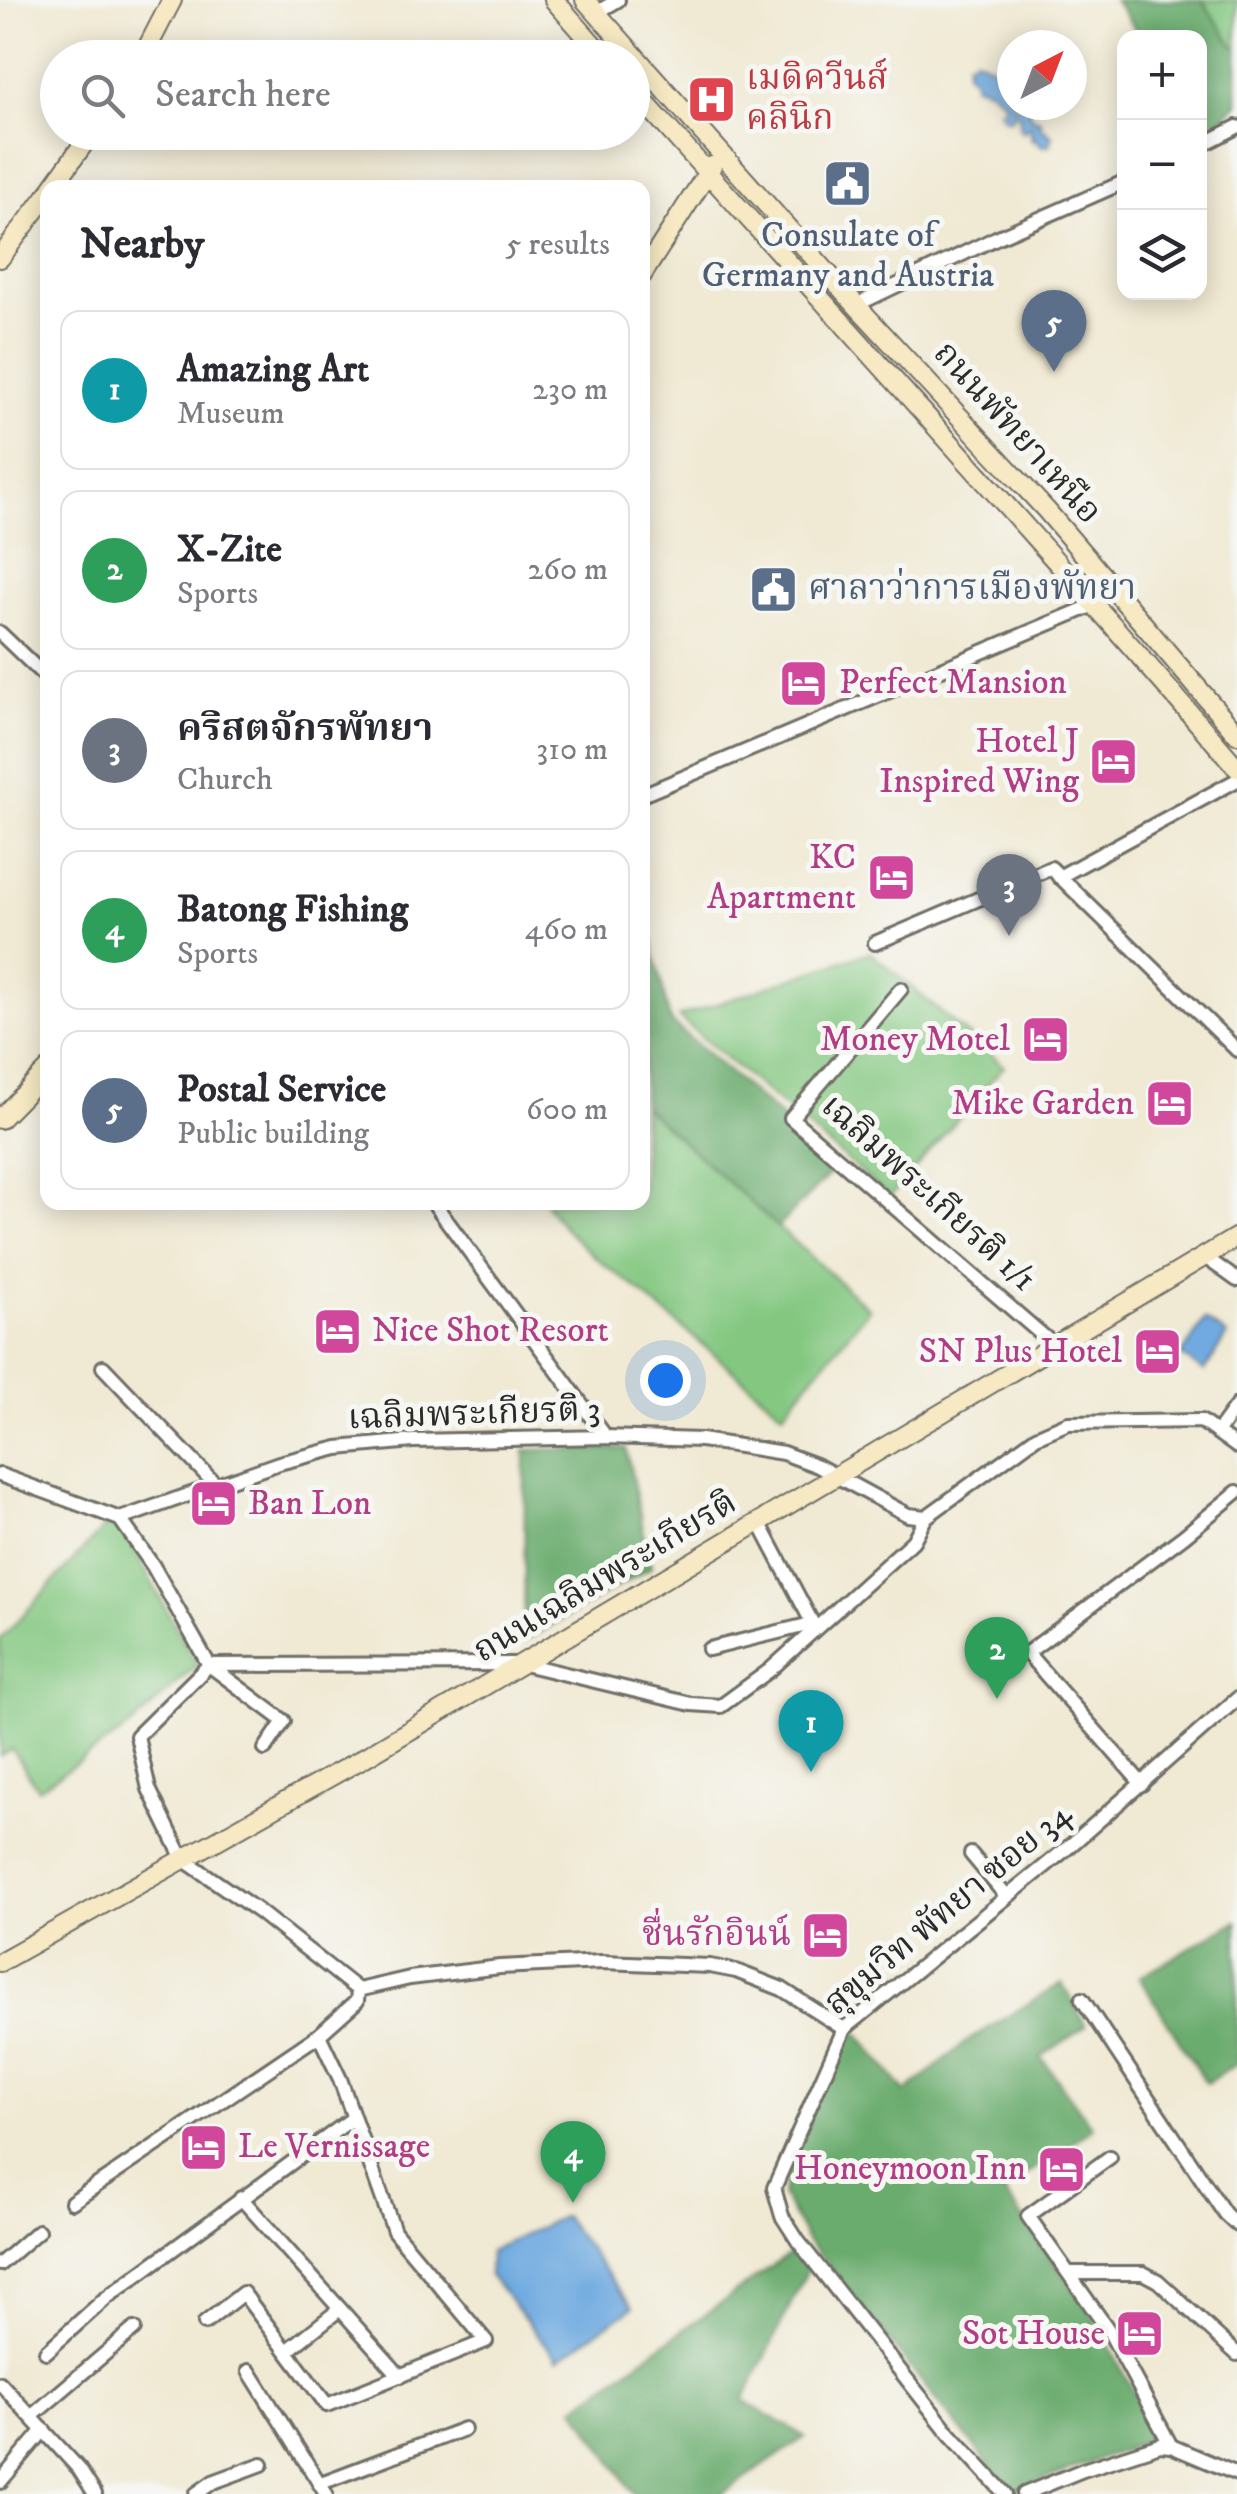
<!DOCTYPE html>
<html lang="en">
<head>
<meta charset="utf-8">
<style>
	body { margin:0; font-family:"IM FELL DW Pica","Noto Serif Thai",serif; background:#f7f7f7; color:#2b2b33 }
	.controls { position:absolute; right:30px; top:30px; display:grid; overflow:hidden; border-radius:20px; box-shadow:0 5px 25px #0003 }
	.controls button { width:90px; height:90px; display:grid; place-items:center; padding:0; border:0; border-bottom:2px solid #e1e1e2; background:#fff; color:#2b2b33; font:50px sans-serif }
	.compass { position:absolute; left:997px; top:30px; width:90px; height:90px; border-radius:50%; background:#fff; box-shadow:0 5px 25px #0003; rotate:42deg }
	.you { position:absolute; left:665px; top:1380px; width:35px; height:35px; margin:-25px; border:8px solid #fff; border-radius:50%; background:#1a73e8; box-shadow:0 0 0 15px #1a73e833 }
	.badge { display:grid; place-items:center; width:65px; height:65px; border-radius:50%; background:#d1495b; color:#fff; font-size:32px; font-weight:700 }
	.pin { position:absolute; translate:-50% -82px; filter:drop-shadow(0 2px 5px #0008) }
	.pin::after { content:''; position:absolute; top:52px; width:35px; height:30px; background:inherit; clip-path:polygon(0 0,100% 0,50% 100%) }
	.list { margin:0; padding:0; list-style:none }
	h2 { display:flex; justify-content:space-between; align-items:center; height:130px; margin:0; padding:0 40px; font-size:42px }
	h2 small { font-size:32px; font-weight:400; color:#7c7c81 }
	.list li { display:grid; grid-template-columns:65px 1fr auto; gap:30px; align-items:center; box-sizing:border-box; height:160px; margin:0 20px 20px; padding:0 20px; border:2px solid #e1e1e2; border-radius:20px }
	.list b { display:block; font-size:38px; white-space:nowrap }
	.list p { margin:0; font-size:32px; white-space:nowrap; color:#7c7c81 }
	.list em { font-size:32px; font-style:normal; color:#7c7c81 }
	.icon { flex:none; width:55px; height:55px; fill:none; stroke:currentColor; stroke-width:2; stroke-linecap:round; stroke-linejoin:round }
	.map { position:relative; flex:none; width:1237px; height:2494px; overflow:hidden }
	.search { position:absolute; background:#fff; box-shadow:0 5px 25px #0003; left:40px; top:40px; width:610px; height:110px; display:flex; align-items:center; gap:25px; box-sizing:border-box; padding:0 35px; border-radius:55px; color:#7c7c81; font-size:38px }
	.panel { position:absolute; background:#fff; box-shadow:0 5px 25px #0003; left:40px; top:180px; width:610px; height:1030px; border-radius:20px }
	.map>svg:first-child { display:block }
</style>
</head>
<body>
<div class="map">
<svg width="1237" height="2494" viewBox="0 0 1237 2494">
	<rect width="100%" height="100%" fill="#f6f6f2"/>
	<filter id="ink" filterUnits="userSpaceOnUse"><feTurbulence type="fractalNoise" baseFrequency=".01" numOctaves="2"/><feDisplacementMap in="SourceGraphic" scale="20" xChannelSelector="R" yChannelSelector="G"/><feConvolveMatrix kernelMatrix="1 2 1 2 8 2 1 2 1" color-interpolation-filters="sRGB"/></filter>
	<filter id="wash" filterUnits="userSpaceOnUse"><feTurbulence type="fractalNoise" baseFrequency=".0048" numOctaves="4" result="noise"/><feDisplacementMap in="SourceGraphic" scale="40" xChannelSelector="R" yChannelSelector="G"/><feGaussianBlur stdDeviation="2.25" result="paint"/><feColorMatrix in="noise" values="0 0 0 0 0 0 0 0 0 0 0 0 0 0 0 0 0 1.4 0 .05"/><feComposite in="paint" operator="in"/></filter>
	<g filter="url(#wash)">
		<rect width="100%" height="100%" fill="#f0e9d3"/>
		<!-- green -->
		<g fill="#83c780" stroke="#577956" stroke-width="2.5">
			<polygon points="1202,0 1237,0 1237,51"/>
			<polygon points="870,952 1004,1066 890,1197 678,1017"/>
			<path d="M643 1106 869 1309 783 1413 632 1285C599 1262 567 1236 545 1203L642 1202Z"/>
			<polygon points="110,1521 127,1537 197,1665 130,1727 38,1789 12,1749 0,1756 0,1640"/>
		</g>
		<!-- forest -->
		<g fill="#6aac6e" stroke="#4a6c4c" stroke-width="2.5">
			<polygon points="1114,0 1202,0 1237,51 1237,104 1209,132 1200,119 1200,38 1141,37"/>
			<polygon points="643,903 670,1021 837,1166 778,1227 643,1106"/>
			<polygon points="626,1448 651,1567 524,1641 525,1450"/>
			<polygon points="1237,1921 1237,2064 1206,2083 1139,1977"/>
			<path d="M1062 1983 1086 2026 1041 2057 1093 2128 1003 2191 1092 2314 1158 2437 1011 2492 806 2239 782 2195C795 2147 824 2068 857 2032L906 2092 966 2042Z"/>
			<polygon points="795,2250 809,2267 744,2400 805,2437 722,2494 634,2494 575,2407"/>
		</g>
		<!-- water -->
		<g fill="#6faae0" stroke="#4d6a86" stroke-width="2.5">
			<polygon points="975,58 993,66 1003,83 1009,80 1012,105 1034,105 1028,111 1031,117 1040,120 1041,127 1052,136 1049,145 1042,146 1035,138 1032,140 1030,126 1023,132 1019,127 1020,117 1013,111 1011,119 1004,118 999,110 1004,108 1004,102 989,89 975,85 973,77 967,73 967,63"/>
			<polygon points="1205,1320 1227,1335 1204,1371 1181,1356"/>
			<polygon points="563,2216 633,2307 558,2359 489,2275 490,2251"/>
		</g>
	</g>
	<g filter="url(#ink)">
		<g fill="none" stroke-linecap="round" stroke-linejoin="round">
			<defs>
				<g id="street">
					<polyline points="596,13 618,0"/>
					<polyline points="1200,146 1237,127"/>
					<polyline points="856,305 996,238 1124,182"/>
					<polyline points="0,633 48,679"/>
					<polyline points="642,795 1096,604"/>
					<polyline points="1059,877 1237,780"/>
					<polyline points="875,943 1051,868 1237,1050"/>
					<polyline points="901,989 791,1118 1055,1346"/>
					<polyline points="433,1202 606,1437"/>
					<polyline points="1205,1257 1237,1280"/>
					<polyline points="103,1367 216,1485"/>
					<polyline points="1218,1431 1237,1405"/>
					<polyline points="0,1475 120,1519 153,1566 209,1665 137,1736 149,1789 183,1859 258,1911 358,1990 410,1978 500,1967 602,1962 710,1966 736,1971 782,1989 844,2029"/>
					<polyline points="120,1519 279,1463 338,1448 413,1441 606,1437 701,1440 783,1453 818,1466 908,1515 926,1517 1036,1437 1068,1423 1201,1421 1237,1447"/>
					<polyline points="759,1522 815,1628"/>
					<polyline points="709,1649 811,1624"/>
					<polyline points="265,1749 284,1721 209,1665 524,1664 691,1704 721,1706 770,1670 913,1541 926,1517"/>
					<polyline points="1142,1784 1027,1653 1184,1536 1237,1492"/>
					<polyline points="971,1854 1006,1896"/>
					<polyline points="1082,1999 1225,2214 1237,2225"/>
					<polyline points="1110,2157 1028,2216 1109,2331 1171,2446"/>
					<polyline points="241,2198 400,2376"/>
					<polyline points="72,2202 319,2035 357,2001 358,1990"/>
					<polyline points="0,2264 38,2231"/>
					<polyline points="1071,2273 1143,2273 1158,2281 1237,2354"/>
					<polyline points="205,2323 243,2293 327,2405 486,2341 394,2231 340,2079 319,2035"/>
					<polyline points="287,2351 340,2309"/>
					<polyline points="46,2352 106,2298 353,2118"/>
					<polyline points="249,2371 326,2494"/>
					<polyline points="0,2383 79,2469 95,2494"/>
					<polyline points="32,2416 134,2329"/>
					<polyline points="0,2482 44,2430"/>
					<polyline points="321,2483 464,2429"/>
					<polyline points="196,2494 213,2482 262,2464"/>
					<polyline points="1005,2494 950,2434 798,2241 782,2216 774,2188 844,2029 1071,1845 1237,1699"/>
					<polyline points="1024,2494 1083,2470 1160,2445 1171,2446 1237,2474"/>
				</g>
				<g id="secondary">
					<polyline points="554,0 605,58"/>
					<polyline points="585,0 856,305 1046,510 1237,734"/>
					<polyline points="142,58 172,0"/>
					<path d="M632 88C834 315 1039 538 1237 768"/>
					<polyline points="52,188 92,132"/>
					<polyline points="0,258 48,194"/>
					<polyline points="642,275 712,166"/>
					<polyline points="0,1119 48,1070"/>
					<polyline points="0,1962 360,1760 1237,1237"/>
				</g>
			</defs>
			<!-- street casing -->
			<use href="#street" stroke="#706e66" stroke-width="18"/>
			<!-- secondary casing -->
			<use href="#secondary" stroke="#706e66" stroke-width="22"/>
			<!-- street -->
			<use href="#street" stroke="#fff" stroke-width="12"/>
			<!-- secondary -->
			<use href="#secondary" stroke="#f6e9c3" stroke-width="18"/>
		</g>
	</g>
	<!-- icons -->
	<defs>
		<symbol id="hospital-square" viewBox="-11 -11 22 22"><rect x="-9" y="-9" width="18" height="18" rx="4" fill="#e0444e" stroke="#f6f6f2"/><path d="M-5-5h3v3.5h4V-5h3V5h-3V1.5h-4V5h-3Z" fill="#fff"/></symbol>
		<symbol id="civic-square" viewBox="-11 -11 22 22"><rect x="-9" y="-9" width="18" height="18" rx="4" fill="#5c6f8a" stroke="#f6f6f2"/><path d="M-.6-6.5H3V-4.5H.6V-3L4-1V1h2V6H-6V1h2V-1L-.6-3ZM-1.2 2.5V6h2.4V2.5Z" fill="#fff"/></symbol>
		<symbol id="hotel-square" viewBox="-11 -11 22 22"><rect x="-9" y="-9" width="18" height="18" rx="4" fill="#d1479c" stroke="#f6f6f2"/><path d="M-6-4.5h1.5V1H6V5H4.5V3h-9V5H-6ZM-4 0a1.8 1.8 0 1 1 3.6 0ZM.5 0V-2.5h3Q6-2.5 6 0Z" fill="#fff"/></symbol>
	</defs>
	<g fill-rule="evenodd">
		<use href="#hospital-square" x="684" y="72" width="55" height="55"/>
		<use href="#civic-square" x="820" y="156" width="55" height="55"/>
		<use href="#civic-square" x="746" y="562" width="55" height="55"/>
		<use href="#hotel-square" x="776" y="656" width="55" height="55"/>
		<use href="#hotel-square" x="1086" y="734" width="55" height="55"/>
		<use href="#hotel-square" x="864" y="850" width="55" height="55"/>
		<use href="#hotel-square" x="1018" y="1012" width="55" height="55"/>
		<use href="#hotel-square" x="1142" y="1076" width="55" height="55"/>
		<use href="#hotel-square" x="310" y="1304" width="55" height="55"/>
		<use href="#hotel-square" x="1130" y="1324" width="55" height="55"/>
		<use href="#hotel-square" x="186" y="1476" width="55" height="55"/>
		<use href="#hotel-square" x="798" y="1908" width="55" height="55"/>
		<use href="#hotel-square" x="176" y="2120" width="55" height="55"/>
		<use href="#hotel-square" x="1034" y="2142" width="55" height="55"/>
		<use href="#hotel-square" x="1112" y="2306" width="55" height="55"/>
	</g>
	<g text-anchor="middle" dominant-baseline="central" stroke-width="10" stroke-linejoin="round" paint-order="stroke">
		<!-- health labels -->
		<g font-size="35" fill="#be3a42" stroke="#f6f6f2" text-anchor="start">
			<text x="746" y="79">เมดิควีนส์<tspan x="746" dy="40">คลินิก</tspan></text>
		</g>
		<!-- service labels -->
		<g font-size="35" fill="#4e5e75" stroke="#f6f6f2">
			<text x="848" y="236">Consulate of<tspan x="848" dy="40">Germany and Austria</tspan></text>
			<text x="808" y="589" text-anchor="start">ศาลาว่าการเมืองพัทยา</text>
		</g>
		<!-- street labels -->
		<g font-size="35" fill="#2b2b2b" stroke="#f6f6f2">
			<text transform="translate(1017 433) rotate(48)">ถนนพัทยาเหนือ</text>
			<text transform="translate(928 1193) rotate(42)">เฉลิมพระเกียรติ 1/1</text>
			<text transform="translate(474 1414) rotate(-2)">เฉลิมพระเกียรติ 3</text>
			<text transform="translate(605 1577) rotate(-31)">ถนนเฉลิมพระเกียรติ</text>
			<text transform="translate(948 1909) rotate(-40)">สุขุมวิท พัทยา ซอย 34</text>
		</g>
		<!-- hotel labels -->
		<g font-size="35" fill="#b23c85" stroke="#f6f6f2" text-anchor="end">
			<text x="839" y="683" text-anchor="start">Perfect Mansion</text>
			<text x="1079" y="742">Hotel J<tspan x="1079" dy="40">Inspired Wing</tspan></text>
			<text x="856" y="858">KC<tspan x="856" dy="40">Apartment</tspan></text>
			<text x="1010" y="1040">Money Motel</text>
			<text x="1134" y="1104">Mike Garden</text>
			<text x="372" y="1331" text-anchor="start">Nice Shot Resort</text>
			<text x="1122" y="1352">SN Plus Hotel</text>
			<text x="248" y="1504" text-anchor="start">Ban Lon</text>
			<text x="791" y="1935">ชื่นรักอินน์</text>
			<text x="238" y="2147" text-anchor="start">Le Vernissage</text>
			<text x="1026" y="2169">Honeymoon Inn</text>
			<text x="1105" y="2334">Sot House</text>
		</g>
	</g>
</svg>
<div class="controls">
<button>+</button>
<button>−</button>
<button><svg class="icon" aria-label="layers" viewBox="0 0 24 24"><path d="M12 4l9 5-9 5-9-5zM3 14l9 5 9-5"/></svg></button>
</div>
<svg class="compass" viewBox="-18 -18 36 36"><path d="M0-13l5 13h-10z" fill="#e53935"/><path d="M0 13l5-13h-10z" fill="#7c7c81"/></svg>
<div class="you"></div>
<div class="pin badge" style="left:811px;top:1772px;background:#0f9aa8">1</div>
<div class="pin badge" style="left:997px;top:1699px;background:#2e9e5b">2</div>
<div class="pin badge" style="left:1009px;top:936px;background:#6b7280">3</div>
<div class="pin badge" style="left:573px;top:2203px;background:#2e9e5b">4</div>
<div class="pin badge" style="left:1054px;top:372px;background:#5c6f8a">5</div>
<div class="search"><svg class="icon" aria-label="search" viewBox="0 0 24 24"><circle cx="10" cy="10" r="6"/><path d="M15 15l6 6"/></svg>Search here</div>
<section class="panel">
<h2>Nearby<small>5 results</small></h2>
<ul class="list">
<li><span class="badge" style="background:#0f9aa8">1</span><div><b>Amazing Art</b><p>Museum</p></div><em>230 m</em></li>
<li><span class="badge" style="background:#2e9e5b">2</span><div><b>X-Zite</b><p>Sports</p></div><em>260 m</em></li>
<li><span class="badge" style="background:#6b7280">3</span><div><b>คริสตจักรพัทยา</b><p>Church</p></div><em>310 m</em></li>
<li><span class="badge" style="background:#2e9e5b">4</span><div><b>Batong Fishing</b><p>Sports</p></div><em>460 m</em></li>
<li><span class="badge" style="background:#5c6f8a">5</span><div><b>Postal Service</b><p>Public building</p></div><em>600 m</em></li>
</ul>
</section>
</div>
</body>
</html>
